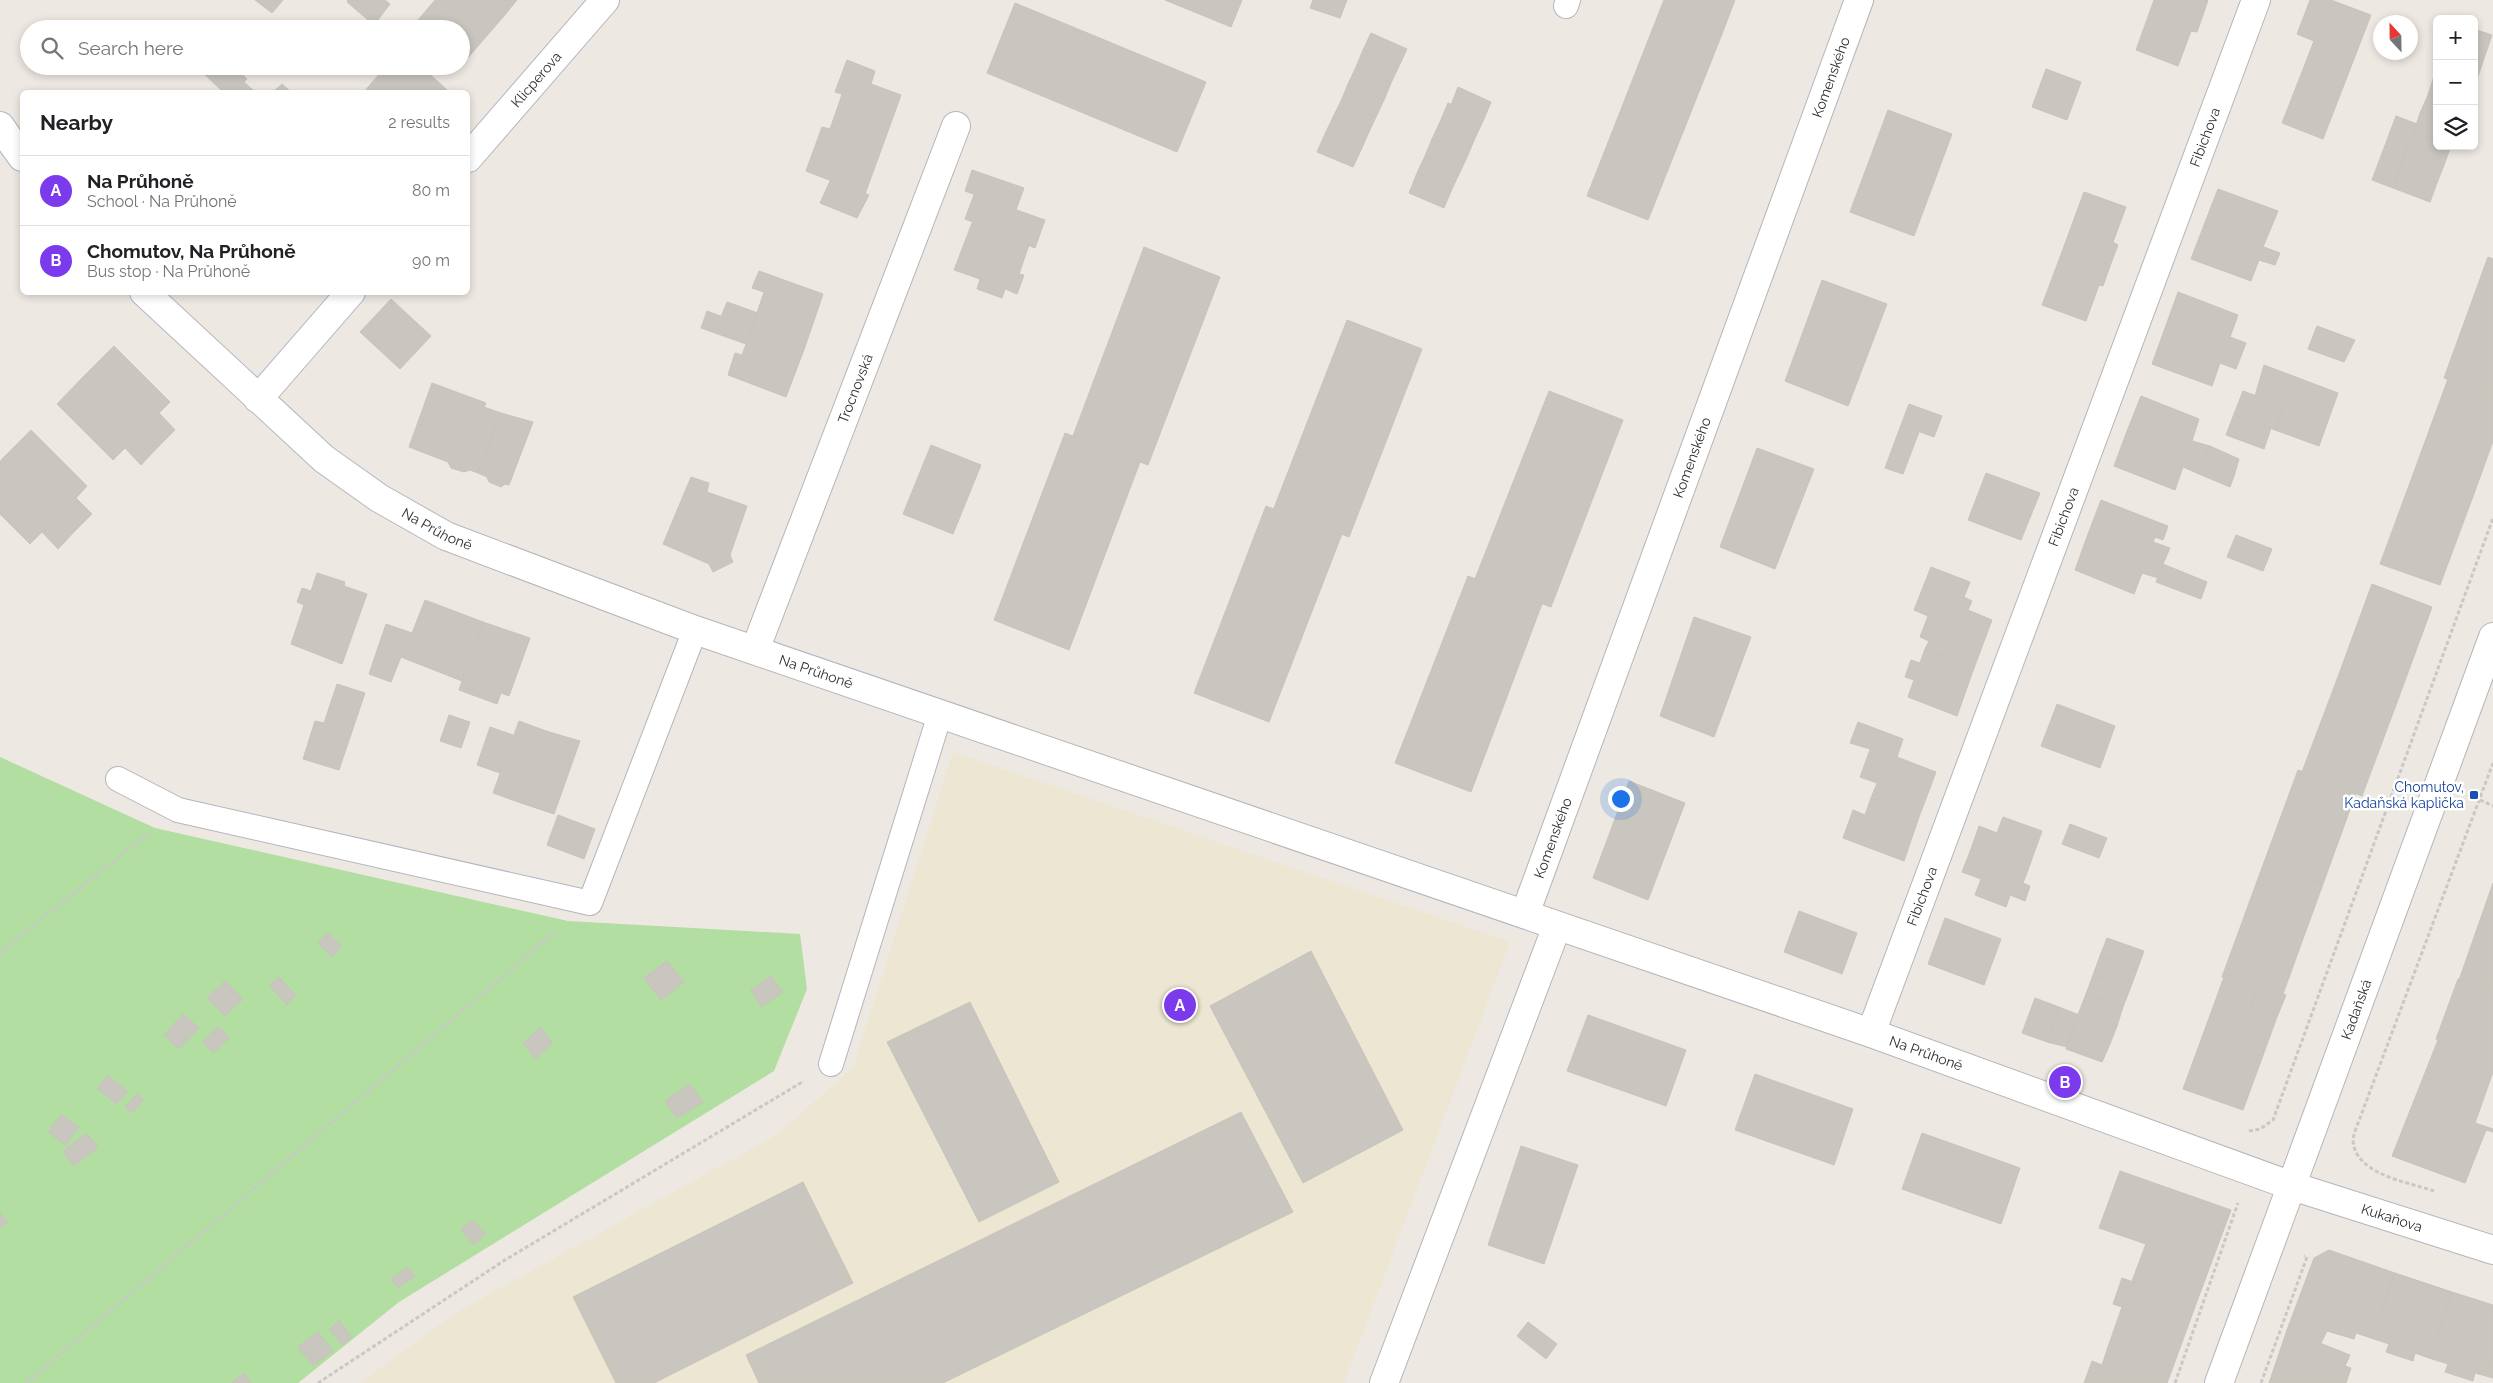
<!DOCTYPE html>
<html lang="en">
<head>
<meta charset="utf-8">
<style>
	body { margin:0; font-family:Raleway,sans-serif; background:#f6f6f6; color:#202124 }
	.controls { position:absolute; right:15px; top:15px; display:grid; overflow:hidden; border-radius:8px; box-shadow:0 2px 8px #0003 }
	.controls button { width:45px; height:45px; display:grid; place-items:center; padding:0; border:0; border-bottom:1px solid #e0e0e0; background:#fff; color:#202124; font:25px sans-serif }
	.compass { position:absolute; left:2373px; top:15px; width:45px; height:45px; border-radius:50%; background:#fff; box-shadow:0 2px 8px #0003; rotate:338deg }
	.you { position:absolute; left:1620px; top:798px; width:18px; height:18px; margin:-12px; border:4px solid #fff; border-radius:50%; background:#1a73e8; box-shadow:0 0 0 8px #1a73e833 }
	.badge { display:grid; place-items:center; width:32px; height:32px; border-radius:50%; background:#7c3aed; color:#fff; font-size:16px; font-weight:700 }
	.pin { position:absolute; translate:-50% -50%; border:2px solid #fff; box-shadow:0 1px 5px #0006 }
	.list { margin:0; padding:0; list-style:none }
	h2 { display:flex; justify-content:space-between; align-items:center; height:65px; margin:0; padding:0 20px; font-size:21px }
	h2 small { font-size:16px; font-weight:400; color:#757577 }
	.list li { display:grid; grid-template-columns:32px 1fr auto; gap:15px; align-items:center; box-sizing:border-box; height:70px; padding:0 20px; border-top:1px solid #e0e0e0 }
	.list b { display:block; font-size:19px; white-space:nowrap }
	.list p { margin:0; font-size:16px; white-space:nowrap; color:#757577 }
	.list em { font-size:16px; font-style:normal; color:#757577 }
	.icon { flex:none; width:28px; height:28px; fill:none; stroke:currentColor; stroke-width:2; stroke-linecap:round; stroke-linejoin:round }
	.map { position:relative; flex:none; width:2493px; height:1383px; overflow:hidden }
	.search { position:absolute; background:#fff; box-shadow:0 2px 8px #0003; left:20px; top:20px; width:450px; height:55px; display:flex; align-items:center; gap:12px; box-sizing:border-box; padding:0 18px; border-radius:28px; color:#757577; font-size:19px }
	.panel { position:absolute; background:#fff; box-shadow:0 2px 8px #0003; left:20px; top:90px; width:450px; height:205px; border-radius:8px }
	.map>svg:first-child { display:block }
</style>
</head>
<body>
<div class="map">
<svg width="2493" height="1383" viewBox="0 0 2493 1383">
	<rect width="100%" height="100%" fill="#ede8e1"/>
	<!-- education -->
	<polygon fill="#ece6d2" points="953,752 1510,942 1344,1383 360,1383 456,1313 778,1134 853,1068"/>
	<!-- green -->
	<polygon fill="#b2dea2" points="0,757 155,828 568,921 800,934 807,989 774,1071 399,1302 298,1383 0,1383"/>
	<!-- building -->
	<g fill="#c9c6bf" stroke="#c8c4ba">
		<polygon points="255,0 283,0 272,13"/>
		<polygon points="348,0 385,0 390,4 374,25 347,2"/>
		<polygon points="435,0 486,0 504,16 465,61 461,57 461,29 427,29 418,20"/>
		<polygon points="486,0 517,0 504,16"/>
		<polygon points="1165,0 1242,0 1231,27"/>
		<polygon points="1313,0 1347,0 1340,18 1310,8"/>
		<polygon points="1664,0 1735,0 1722,34 1660,10"/>
		<polygon points="2154,0 2173,0 2204,12 2197,32 2191,31 2178,66 2136,50"/>
		<polygon points="2173,0 2208,0 2204,12"/>
		<polygon points="2310,0 2331,0 2371,15 2323,139 2282,123 2314,41 2297,34"/>
		<polygon points="1015,3 1206,82 1177,152 987,73"/>
		<polygon points="1660,10 1722,34 1648,220 1587,196"/>
		<polygon points="2474,29 2492,35 2474,88"/>
		<polygon points="1371,33 1407,49 1399,66 1363,50"/>
		<polygon points="1363,50 1399,66 1391,83 1356,67"/>
		<polygon points="847,60 875,71 871,84 901,95 888,131 836,112 842,94 835,92"/>
		<polygon points="196,66 234,66 247,79 244,82 255,92 223,92"/>
		<polygon points="386,66 394,66 422,92 364,92"/>
		<polygon points="394,66 421,66 448,91 422,92"/>
		<polygon points="1356,67 1391,83 1384,100 1348,84"/>
		<polygon points="2046,69 2081,82 2067,120 2032,107"/>
		<polygon points="2434,76 2437,77 2437,98 2428,95"/>
		<polygon points="282,84 291,92 273,92"/>
		<polygon points="1348,84 1384,100 1376,117 1341,101"/>
		<polygon points="1458,87 1491,102 1484,119 1451,105"/>
		<polygon points="2428,95 2437,98 2437,119 2420,113"/>
		<polygon points="1341,101 1376,117 1368,134 1333,117"/>
		<polygon points="1448,103 1484,119 1475,138 1440,122"/>
		<polygon points="1888,110 1952,134 1914,236 1850,212"/>
		<polygon points="836,112 888,131 865,194 806,171 822,127 830,129"/>
		<polygon points="2420,113 2437,119 2437,141 2414,132"/>
		<polygon points="2396,116 2417,124 2393,188 2372,180"/>
		<polygon points="1333,117 1368,134 1361,150 1325,134"/>
		<polygon points="1440,122 1475,138 1468,155 1432,139"/>
		<polygon points="2414,132 2437,141 2437,146 2451,146 2444,165 2406,150"/>
		<polygon points="1325,134 1361,150 1353,167 1317,152"/>
		<polygon points="1432,139 1468,155 1460,172 1425,156"/>
		<polygon points="2406,150 2444,165 2437,183 2400,169"/>
		<polygon points="1425,156 1460,172 1452,189 1417,173"/>
		<polygon points="2400,169 2437,183 2430,202 2393,188"/>
		<polygon points="972,170 1024,188 1016,210 965,191"/>
		<polygon points="1417,173 1452,189 1444,208 1409,193"/>
		<polygon points="830,181 869,195 857,218 820,203"/>
		<polygon points="2218,189 2278,211 2263,247 2204,225"/>
		<polygon points="2084,192 2126,207 2113,242 2118,245 2110,266 2063,249"/>
		<polygon points="974,195 1045,220 1035,248 965,219"/>
		<polygon points="972,223 1029,245 1019,274 1024,275 1017,294 1005,289 1002,298 977,289 980,279 954,270"/>
		<polygon points="2204,225 2280,253 2275,265 2259,260 2251,281 2191,259"/>
		<polygon points="1144,247 1220,277 1148,465 1073,436"/>
		<polygon points="2063,249 2110,266 2103,286 2099,285 2086,321 2042,305"/>
		<polygon points="2488,257 2493,259 2493,394 2444,378"/>
		<polygon points="759,271 823,294 805,347 752,328 764,292 752,288"/>
		<polygon points="1822,280 1887,304 1848,406 1785,381"/>
		<polygon points="2178,292 2238,315 2230,337 2246,343 2241,356 2165,328"/>
		<polygon points="391,299 431,336 400,369 360,332"/>
		<polygon points="727,302 758,313 752,328 721,317"/>
		<polygon points="707,311 752,328 746,344 701,328"/>
		<polygon points="1347,320 1422,349 1349,537 1274,508"/>
		<polygon points="2317,326 2355,340 2344,362 2308,349"/>
		<polygon points="752,328 805,347 786,397 728,375 735,353 742,355"/>
		<polygon points="2165,328 2241,356 2236,369 2220,363 2212,386 2152,364"/>
		<polygon points="114,346 170,402 159,413 175,430 158,447 85,375"/>
		<polygon points="2264,365 2338,393 2319,446 2275,430 2284,406 2255,396"/>
		<polygon points="85,375 158,447 141,465 125,448 113,460 57,404"/>
		<polygon points="2448,379 2493,394 2493,441 2475,491 2415,469"/>
		<polygon points="432,383 486,403 484,407 501,413 478,473 470,470 464,472 451,468 448,462 409,447"/>
		<polygon points="1549,391 1623,420 1551,607 1475,579"/>
		<polygon points="2243,391 2284,406 2275,430 2234,414"/>
		<polygon points="2141,396 2199,419 2192,441 2210,446 2204,461 2127,431"/>
		<polygon points="1909,404 1942,416 1934,437 1901,425"/>
		<polygon points="501,413 533,422 509,485 505,484 501,487 489,482 487,477 478,473"/>
		<polygon points="2234,414 2271,428 2264,449 2226,435"/>
		<polygon points="1901,425 1919,432 1903,474 1885,468"/>
		<polygon points="31,430 87,486 76,498 92,514 75,531 2,459"/>
		<polygon points="2127,431 2204,461 2199,474 2183,467 2175,490 2114,466"/>
		<polygon points="1065,433 1140,462 1069,650 994,620"/>
		<polygon points="931,445 981,465 953,534 903,514"/>
		<polygon points="2210,446 2239,459 2235,473 2204,461"/>
		<polygon points="1757,448 1814,469 1775,569 1720,547"/>
		<polygon points="2,459 75,531 58,549 42,532 30,544 0,514 0,462"/>
		<polygon points="2204,461 2235,473 2230,487 2199,474"/>
		<polygon points="2415,469 2475,491 2440,585 2380,564"/>
		<polygon points="1986,473 2040,493 2021,540 1968,520"/>
		<polygon points="691,477 709,483 707,492 747,506 730,555 733,562 713,572 709,564 663,544"/>
		<polygon points="2101,500 2168,526 2163,540 2155,537 2153,542 2170,548 2163,564 2088,534"/>
		<polygon points="1266,506 1342,534 1269,722 1194,693"/>
		<polygon points="2088,534 2163,564 2158,578 2142,573 2134,594 2075,570"/>
		<polygon points="2236,535 2272,549 2263,571 2227,557"/>
		<polygon points="2163,564 2207,582 2201,599 2156,582"/>
		<polygon points="1931,567 1970,582 1964,597 1972,601 1968,610 1992,620 1974,668 1925,649 1929,641 1920,637 1928,616 1914,610"/>
		<polygon points="317,573 345,582 344,586 367,594 342,664 291,644 304,605 297,602 302,588 311,591"/>
		<polygon points="1468,576 1542,604 1471,792 1395,763"/>
		<polygon points="2372,584 2432,607 2399,697 2339,674"/>
		<polygon points="425,600 483,622 462,681 401,657 391,682 369,674 386,624 412,633"/>
		<polygon points="1694,617 1751,637 1714,737 1660,716"/>
		<polygon points="483,622 530,638 509,696 501,693 497,704 459,690"/>
		<polygon points="1925,649 1974,668 1957,716 1908,697 1914,680 1905,677 1911,660 1920,663"/>
		<polygon points="2339,674 2399,697 2362,796 2302,772"/>
		<polygon points="337,684 365,693 339,770 303,759 315,721 324,723"/>
		<polygon points="2057,704 2115,726 2100,768 2041,746"/>
		<polygon points="449,715 470,722 461,748 440,741"/>
		<polygon points="519,721 546,731 521,803 493,793"/>
		<polygon points="1858,722 1903,739 1897,757 1850,743"/>
		<polygon points="490,727 513,735 500,773 477,765"/>
		<polygon points="546,731 580,741 554,814 521,803"/>
		<polygon points="1871,747 1936,772 1919,817 1871,798 1877,783 1860,777"/>
		<polygon points="2298,770 2356,793 2323,884 2295,874 2287,895 2256,884"/>
		<polygon points="1629,781 1685,803 1648,900 1593,878"/>
		<polygon points="1871,798 1919,817 1904,861 1843,838 1853,810 1865,815"/>
		<polygon points="558,815 595,829 584,859 547,845"/>
		<polygon points="2003,817 2042,831 2028,870 1971,849 1979,826 1997,833"/>
		<polygon points="2070,824 2107,838 2099,858 2062,844"/>
		<polygon points="1971,849 2028,870 2023,883 2030,886 2025,901 2010,895 2006,907 1975,895 1981,879 1962,872"/>
		<polygon points="2295,874 2323,884 2283,994 2286,995 2277,1017 2251,1007 2257,989 2222,977 2256,884 2287,895"/>
		<polygon points="2493,883 2493,991 2459,980"/>
		<polygon points="1799,911 1857,933 1842,974 1784,952"/>
		<polygon points="1945,918 2001,939 1984,985 1928,964"/>
		<polygon points="327,933 342,946 332,957 318,943"/>
		<polygon points="2107,938 2144,951 2137,970 2100,956"/>
		<polygon points="1311,951 1403,1130 1303,1183 1210,1006"/>
		<polygon points="2100,956 2137,970 2130,989 2093,975"/>
		<polygon points="667,961 684,982 661,1000 644,978"/>
		<polygon points="2093,975 2130,989 2123,1007 2086,994"/>
		<polygon points="771,976 783,992 761,1007 751,990"/>
		<polygon points="279,977 296,995 287,1005 269,986"/>
		<polygon points="2224,977 2257,989 2251,1007 2277,1017 2243,1110 2183,1089"/>
		<polygon points="2458,979 2493,991 2493,1058 2436,1039"/>
		<polygon points="225,981 243,999 225,1016 207,998"/>
		<polygon points="2086,994 2123,1007 2117,1026 2079,1012"/>
		<polygon points="2035,998 2059,1007 2047,1042 2022,1033"/>
		<polygon points="970,1002 1059,1182 979,1222 887,1042"/>
		<polygon points="2059,1007 2079,1015 2067,1047 2047,1042"/>
		<polygon points="2079,1012 2117,1026 2110,1044 2072,1030"/>
		<polygon points="183,1014 199,1028 179,1049 164,1035"/>
		<polygon points="1588,1015 1686,1050 1666,1106 1567,1071"/>
		<polygon points="218,1026 229,1038 213,1053 203,1042"/>
		<polygon points="541,1027 553,1043 535,1059 523,1043"/>
		<polygon points="2072,1030 2110,1044 2102,1062 2066,1049"/>
		<polygon points="2438,1040 2493,1058 2493,1072 2475,1123 2493,1129 2493,1132 2486,1130 2465,1183 2392,1156"/>
		<polygon points="1755,1074 1853,1109 1834,1165 1735,1130"/>
		<polygon points="108,1075 128,1092 116,1104 97,1088"/>
		<polygon points="690,1084 703,1102 677,1118 665,1101"/>
		<polygon points="137,1094 144,1100 132,1113 125,1107"/>
		<polygon points="1241,1112 1293,1212 943,1383 759,1383 746,1355"/>
		<polygon points="61,1114 79,1127 66,1145 48,1132"/>
		<polygon points="86,1133 98,1147 74,1166 63,1152"/>
		<polygon points="1922,1133 2020,1168 2001,1224 1902,1189"/>
		<polygon points="1521,1146 1578,1165 1544,1264 1488,1245"/>
		<polygon points="2120,1171 2231,1210 2196,1304 2132,1281 2146,1244 2099,1228"/>
		<polygon points="803,1182 853,1283 654,1383 616,1383 573,1297"/>
		<polygon points="0,1213 8,1222 0,1229"/>
		<polygon points="473,1220 485,1234 474,1245 461,1229"/>
		<polygon points="2329,1250 2395,1273 2371,1338 2356,1333 2354,1339 2327,1331 2321,1343 2287,1330 2314,1258"/>
		<polygon points="408,1267 415,1276 398,1288 391,1279"/>
		<polygon points="2395,1273 2452,1292 2429,1358 2415,1353 2413,1361 2386,1352 2389,1344 2371,1338"/>
		<polygon points="2122,1278 2196,1304 2173,1367 2109,1344 2122,1307 2113,1304"/>
		<polygon points="2452,1292 2493,1305 2493,1355 2486,1376 2475,1373 2473,1381 2445,1372 2448,1364 2429,1358"/>
		<polygon points="339,1320 352,1337 342,1345 329,1329"/>
		<polygon points="1528,1322 1557,1344 1546,1359 1517,1336"/>
		<polygon points="2287,1330 2350,1355 2345,1366 2351,1368 2346,1383 2269,1383"/>
		<polygon points="318,1332 333,1351 313,1366 298,1347"/>
		<polygon points="2109,1344 2173,1367 2167,1383 2084,1383 2092,1361 2102,1365"/>
		<polygon points="2493,1355 2493,1378 2486,1376"/>
		<polygon points="244,1373 251,1383 231,1383"/>
	</g>
	<g fill="none" stroke-linecap="round" stroke-linejoin="round">
		<defs>
			<g id="service">
				<polyline points="1566,6 1568,0"/>
				<polyline points="118,779 178,810 590,903 695,630"/>
				<polyline points="831,1064 940,714"/>
			</g>
			<g id="minor">
				<polyline points="0,126 22,157"/>
				<path id="s1" d="M468 158 605 0"/>
				<path id="s2" d="M144 292 324 459 379 498 446 536 695 630 1871 1033 2292 1186 2493 1250"/>
				<polyline points="258,399 351,292"/>
				<path id="s3" d="M755 650 956 126"/>
				<path id="s4" d="M1525 914 1859 0"/>
				<path id="s5" d="M1871 1033 2256 0"/>
				<polyline points="1384,1383 1557,926"/>
			</g>
			<g id="tertiary">
				<path id="s6" d="M2219 1383 2493 637"/>
			</g>
		</defs>
		<!-- service casing -->
		<use href="#service" stroke="#b4b5bf" stroke-width="26"/>
		<!-- minor casing -->
		<use href="#minor" stroke="#b4b5bf" stroke-width="30"/>
		<!-- tertiary casing -->
		<use href="#tertiary" stroke="#b4b5bf" stroke-width="30"/>
		<!-- path -->
		<g stroke="#c8c8c8" stroke-width="3" stroke-dasharray="4 2.5" stroke-linecap="butt">
			<polyline points="2480,800 2493,806"/>
			<polyline points="0,953 148,833"/>
			<polyline points="2249,1131 2260,1129 2273,1120 2493,518"/>
			<path d="M2434 1191C2408 1182 2356 1175 2353 1141 2353 1134 2358 1124 2360 1118L2493 763"/>
			<polyline points="26,1383 556,931"/>
			<polyline points="318,1383 505,1260 804,1081"/>
			<polyline points="2175,1383 2238,1203"/>
			<polyline points="2261,1383 2307,1257 2304,1256"/>
		</g>
		<!-- service -->
		<use href="#service" stroke="#fff" stroke-width="24"/>
		<!-- minor -->
		<use href="#minor" stroke="#fff" stroke-width="28"/>
		<!-- tertiary -->
		<use href="#tertiary" stroke="#fff" stroke-width="28"/>
	</g>
	<!-- markers -->
	<rect fill="#1a4fb4" stroke="#fff" stroke-width="2" x="2469" y="790" width="10" height="10" rx="2.5"/>
	<g text-anchor="middle" dominant-baseline="central" stroke-width="5" stroke-linejoin="round" paint-order="stroke">
		<!-- street labels -->
		<g font-size="14" fill="#2d2d2d" stroke="#fff">
			<text stroke="none"><textPath href="#s4" startOffset="891">Komenského</textPath></text>
			<text stroke="none"><textPath href="#s1" startOffset="104">Klicperova</textPath></text>
			<text stroke="none"><textPath href="#s5" startOffset="956">Fibichova</textPath></text>
			<text stroke="none"><textPath href="#s3" startOffset="280">Trocnovská</textPath></text>
			<text stroke="none"><textPath href="#s4" startOffset="486">Komenského</textPath></text>
			<text stroke="none"><textPath href="#s5" startOffset="551">Fibichova</textPath></text>
			<text stroke="none"><textPath href="#s2" startOffset="379">Na Průhoně</textPath></text>
			<text stroke="none"><textPath href="#s2" startOffset="784">Na Průhoně</textPath></text>
			<text stroke="none"><textPath href="#s4" startOffset="81">Komenského</textPath></text>
			<text stroke="none"><textPath href="#s5" startOffset="146">Fibichova</textPath></text>
			<text stroke="none"><textPath href="#s6" startOffset="398">Kadaňská</textPath></text>
			<text stroke="none"><textPath href="#s2" startOffset="1958">Na Průhoně</textPath></text>
			<text stroke="none"><textPath href="#s2" startOffset="2452">Kukaňova</textPath></text>
		</g>
		<!-- transit labels -->
		<g font-size="14" fill="#164399" stroke="#fff" text-anchor="end">
			<text x="2464" y="787">Chomutov,<tspan x="2464" dy="16">Kadaňská kaplička</tspan></text>
		</g>
	</g>
</svg>
<div class="controls">
<button>+</button>
<button>−</button>
<button><svg class="icon" aria-label="layers" viewBox="0 0 24 24"><path d="M12 4l9 5-9 5-9-5zM3 14l9 5 9-5"/></svg></button>
</div>
<svg class="compass" viewBox="-18 -18 36 36"><path d="M0-13l5 13h-10z" fill="#e53935"/><path d="M0 13l5-13h-10z" fill="#757577"/></svg>
<div class="you"></div>
<div class="pin badge" style="left:1180px;top:1005px">A</div>
<div class="pin badge" style="left:2065px;top:1082px">B</div>
<div class="search"><svg class="icon" aria-label="search" viewBox="0 0 24 24"><circle cx="10" cy="10" r="6"/><path d="M15 15l6 6"/></svg>Search here</div>
<section class="panel">
<h2>Nearby<small>2 results</small></h2>
<ul class="list">
<li><span class="badge">A</span><div><b>Na Průhoně</b><p>School · Na Průhoně</p></div><em>80 m</em></li>
<li><span class="badge">B</span><div><b>Chomutov, Na Průhoně</b><p>Bus stop · Na Průhoně</p></div><em>90 m</em></li>
</ul>
</section>
</div>
</body>
</html>
